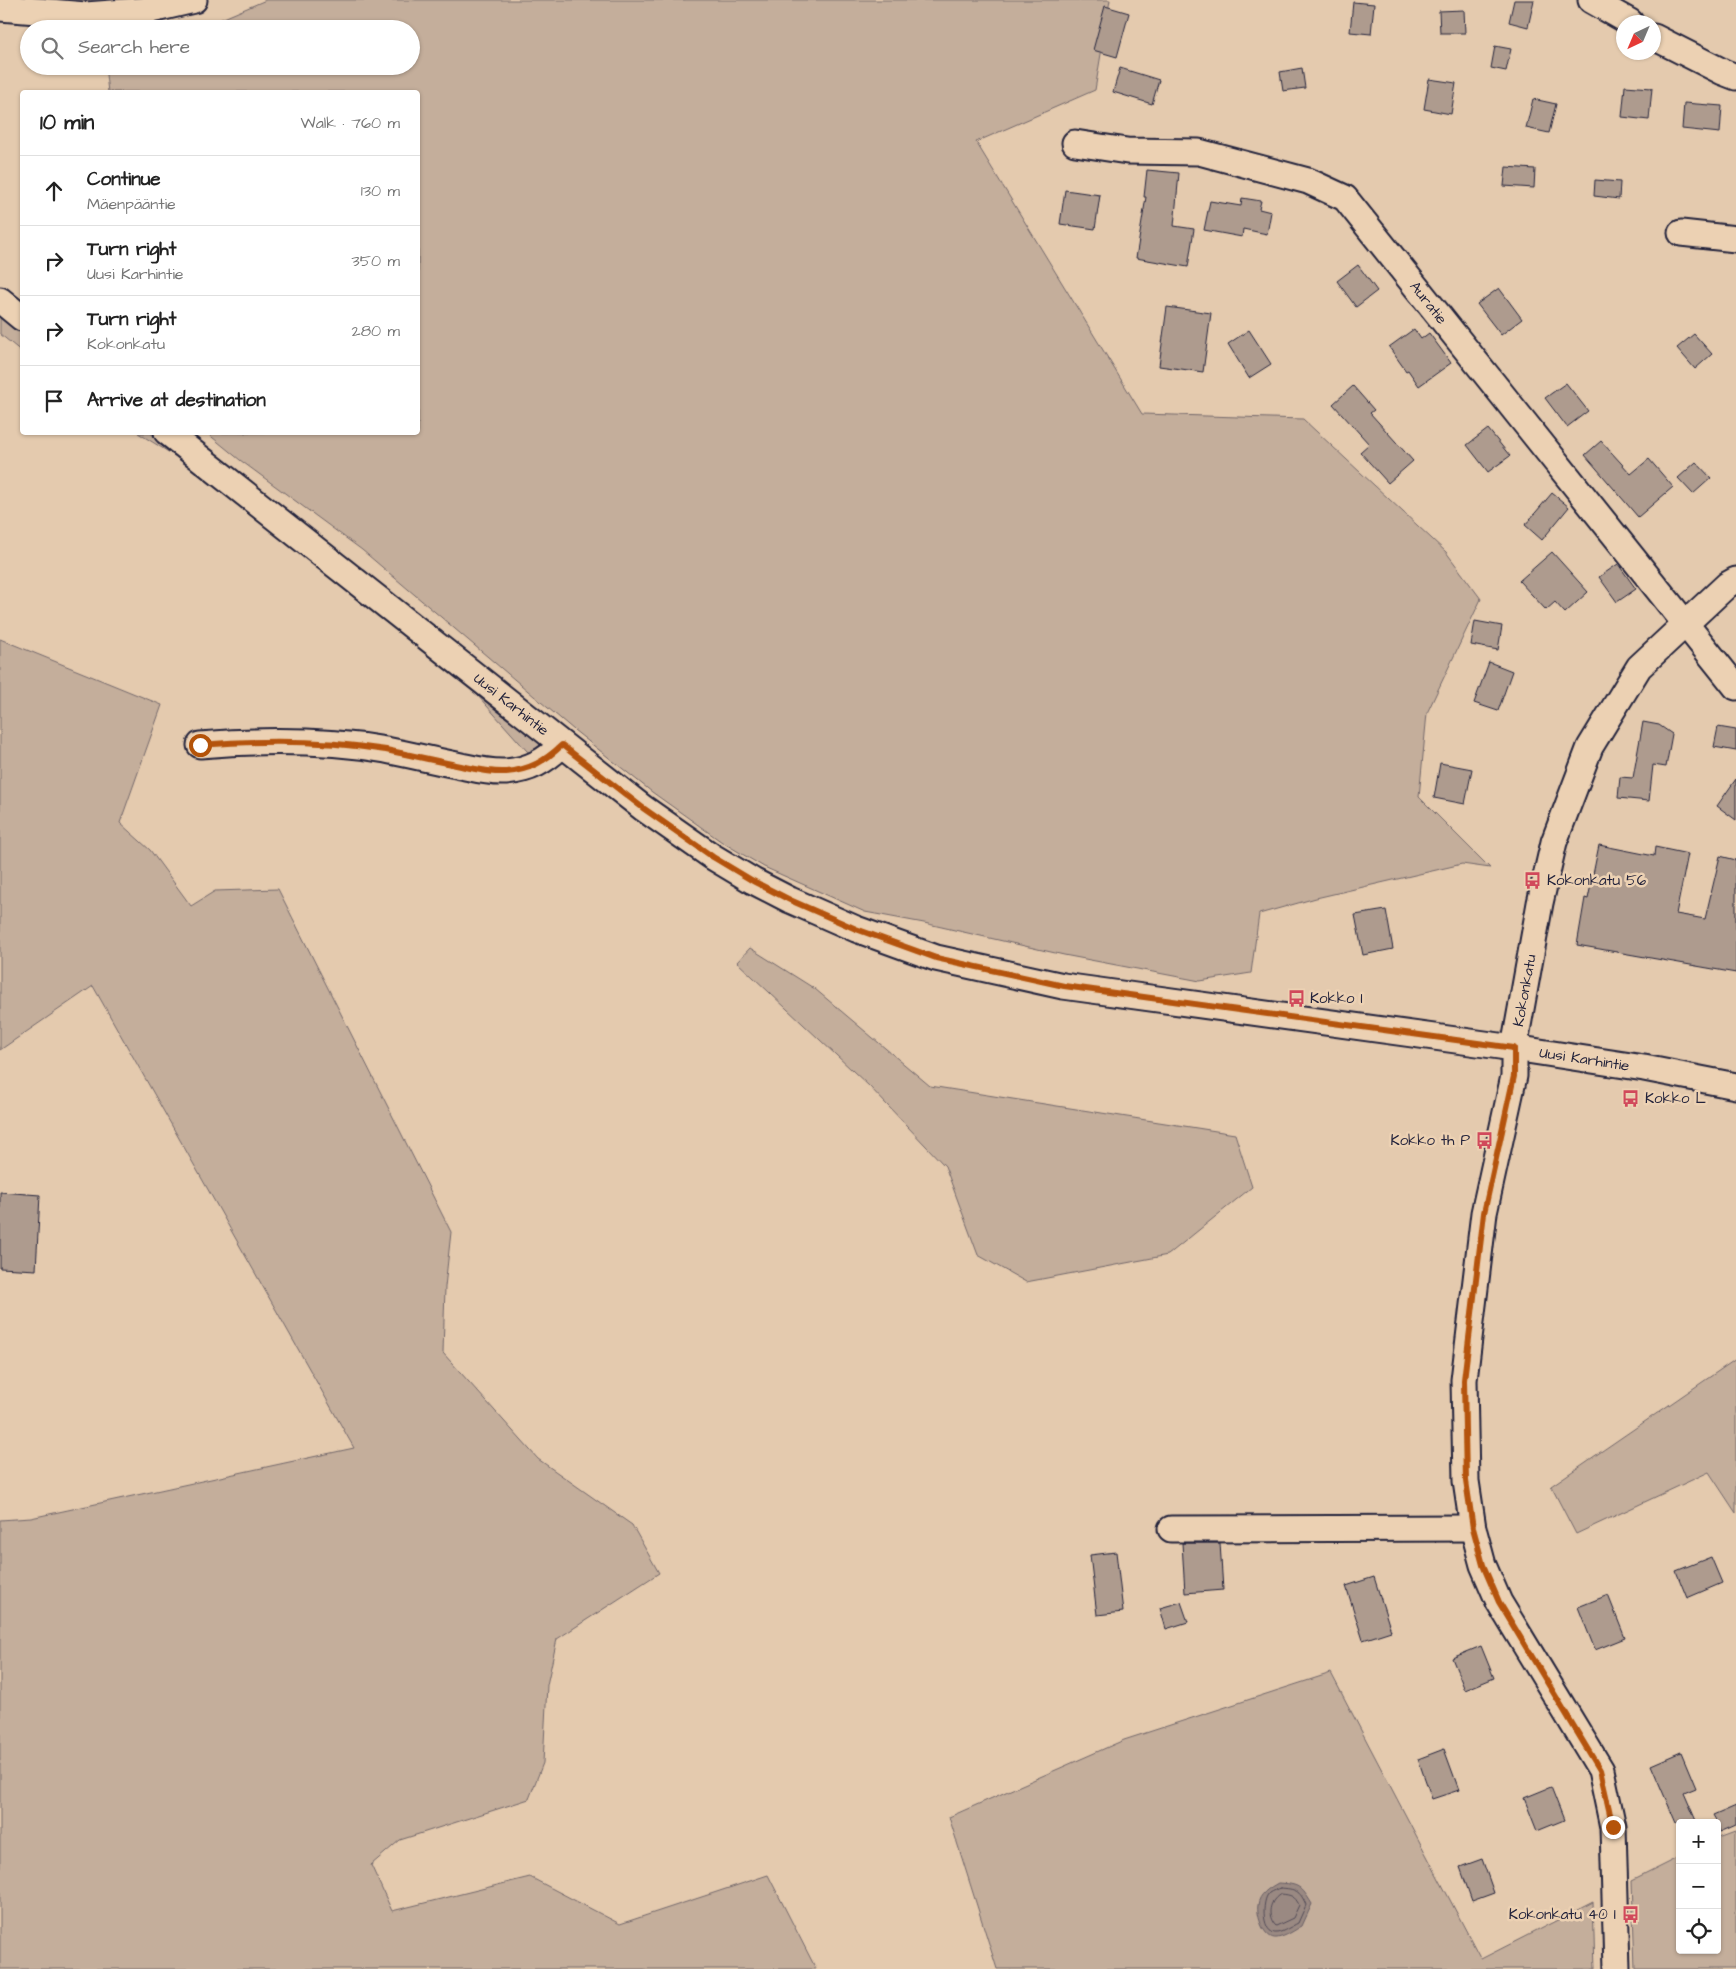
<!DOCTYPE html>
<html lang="en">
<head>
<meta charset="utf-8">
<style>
	body { margin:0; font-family:"Architects Daughter",sans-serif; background:#f6f6f6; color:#222 }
	.controls { position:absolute; right:15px; bottom:15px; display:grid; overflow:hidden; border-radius:5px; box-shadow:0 1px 4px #0004 }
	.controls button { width:45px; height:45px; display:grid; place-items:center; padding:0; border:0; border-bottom:1px solid #e0e0e0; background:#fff; color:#222; font:25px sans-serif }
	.compass { position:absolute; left:1616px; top:15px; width:45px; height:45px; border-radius:50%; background:#fff; box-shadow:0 1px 4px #0004; rotate:224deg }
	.stop { position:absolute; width:15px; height:15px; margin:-11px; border:4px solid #b45309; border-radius:50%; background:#fff }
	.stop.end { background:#b45309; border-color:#fff; box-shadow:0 1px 5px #0008 }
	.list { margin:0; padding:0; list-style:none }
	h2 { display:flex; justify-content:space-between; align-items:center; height:65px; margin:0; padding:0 20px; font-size:21px }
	h2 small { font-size:16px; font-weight:400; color:#767676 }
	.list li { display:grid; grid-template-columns:32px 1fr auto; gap:15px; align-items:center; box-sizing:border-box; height:70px; padding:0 20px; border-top:1px solid #e0e0e0 }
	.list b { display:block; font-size:19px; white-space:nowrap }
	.list p { margin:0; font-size:16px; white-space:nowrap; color:#767676 }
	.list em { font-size:16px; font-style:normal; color:#767676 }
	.icon { flex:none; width:28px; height:28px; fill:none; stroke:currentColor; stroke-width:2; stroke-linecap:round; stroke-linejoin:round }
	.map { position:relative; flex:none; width:1736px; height:1969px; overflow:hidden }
	.search { position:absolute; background:#fff; box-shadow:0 1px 4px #0004; left:20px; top:20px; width:400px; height:55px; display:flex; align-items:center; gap:12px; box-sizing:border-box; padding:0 18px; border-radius:28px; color:#767676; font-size:19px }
	.panel { position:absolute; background:#fff; box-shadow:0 1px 4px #0004; left:20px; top:90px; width:400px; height:345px; border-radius:5px }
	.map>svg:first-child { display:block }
</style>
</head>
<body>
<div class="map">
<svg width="1736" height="1969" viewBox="0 0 1736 1969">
	<rect width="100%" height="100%" fill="#e4caae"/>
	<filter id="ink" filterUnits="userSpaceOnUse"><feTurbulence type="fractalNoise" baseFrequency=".02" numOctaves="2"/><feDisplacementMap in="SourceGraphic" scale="10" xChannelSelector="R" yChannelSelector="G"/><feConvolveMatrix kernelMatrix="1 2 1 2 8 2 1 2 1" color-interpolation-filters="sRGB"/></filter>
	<g filter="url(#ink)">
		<!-- green -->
		<g fill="#c4ae9b" stroke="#73686b">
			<polygon points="266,0 1110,0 1095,90 976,142 1142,414 1303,419 1446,552 1481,599 1427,713 1419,797 1490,868 1462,864 1316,898 1259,914 1251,973 1200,981 1064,955 924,923 865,912 764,867 722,842 652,792 574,730 362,550 240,460 207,433 418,432 418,92 108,92 105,66 411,66 411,29 198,29"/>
			<polygon points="0,313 22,331 22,352 0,334"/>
			<polygon points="138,433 150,433 177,454 175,456"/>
			<polygon points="0,639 162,705 120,823 150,850 191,906 215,891 278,889 451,1232 445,1287 443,1353 538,1459 632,1525 659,1573 557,1639 547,1685 543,1763 529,1799 400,1840 371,1865 392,1911 530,1877 620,1924 768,1875 816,1969 0,1969 0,1520 31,1518 354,1448 93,986 0,1050"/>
			<polygon points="480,693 539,740 540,748 534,756 527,751 478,696"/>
			<polygon points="750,948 815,989 930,1086 1235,1134 1252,1187 1168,1255 1026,1282 978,1255 945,1166 869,1086 737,962"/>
			<polygon points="1736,1359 1736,1513 1709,1472 1576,1534 1551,1486"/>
			<polygon points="1331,1673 1481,1959 1593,1902 1595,1969 997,1969 949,1817 1124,1740"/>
			<polygon points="1736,1831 1736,1969 1635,1969 1632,1881 1680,1857 1680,1950 1717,1950 1717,1838"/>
		</g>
		<!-- water -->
		<path fill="#9a8982" stroke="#6a6066" d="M1278 1883C1299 1884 1301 1886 1312 1904L1302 1926C1295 1930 1285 1937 1277 1938 1264 1940 1256 1915 1258 1905 1259 1894 1269 1888 1278 1883Z"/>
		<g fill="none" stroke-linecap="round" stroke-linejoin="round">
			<!-- shore -->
			<g stroke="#524b57" stroke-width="1">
				<path d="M1280 1888C1295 1889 1300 1890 1306 1905L1298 1923C1292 1926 1283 1932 1277 1933 1262 1935 1261 1901 1269 1893 1272 1891 1277 1889 1280 1888Z"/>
				<path d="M1281 1894C1291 1895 1295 1896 1299 1905L1293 1918 1276 1926C1266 1916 1269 1900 1281 1894Z"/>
			</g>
		</g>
		<!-- building -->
		<g fill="#ae9b8e" stroke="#22223b">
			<polygon points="1514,0 1534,0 1528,27 1509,22"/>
			<polygon points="1353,2 1374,4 1371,34 1350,32"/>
			<polygon points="1105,6 1129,13 1117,57 1093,50"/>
			<polygon points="1464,10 1465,33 1440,33 1439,11"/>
			<polygon points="1495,46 1511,49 1506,71 1491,68"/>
			<polygon points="1120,68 1159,80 1152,104 1113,92"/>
			<polygon points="1302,68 1305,88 1283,91 1280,72"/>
			<polygon points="1429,79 1456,83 1451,114 1424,109"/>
			<polygon points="1625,86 1652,88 1649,120 1622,117"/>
			<polygon points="1533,99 1556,104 1549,133 1526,128"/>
			<polygon points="1684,103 1722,106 1720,133 1682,129"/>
			<polygon points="1506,167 1535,169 1534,188 1504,186"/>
			<polygon points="1147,170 1179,173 1174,226 1194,229 1188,267 1136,258 1146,197 1144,197"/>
			<polygon points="1595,180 1620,182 1619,199 1594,196"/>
			<polygon points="1065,190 1100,195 1095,229 1060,224"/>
			<polygon points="1242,198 1261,201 1259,209 1271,212 1267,234 1243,229 1242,237 1204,230 1210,201 1241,206"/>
			<polygon points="1358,265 1377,291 1356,307 1337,281"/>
			<polygon points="1499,288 1522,319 1501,335 1477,304"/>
			<polygon points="1167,307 1211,313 1203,372 1159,366"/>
			<polygon points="1414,329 1421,339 1429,333 1451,363 1419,386 1408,370 1406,371 1389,347"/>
			<polygon points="1249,330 1271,364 1249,378 1228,344"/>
			<polygon points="1694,334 1712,354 1695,369 1677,348"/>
			<polygon points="1566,383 1588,411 1567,427 1545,398"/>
			<polygon points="1353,386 1374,410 1370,413 1413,461 1388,483 1360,452 1369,444 1333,404"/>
			<polygon points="1488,429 1510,456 1488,472 1467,445"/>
			<polygon points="1601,441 1631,474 1649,459 1673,487 1638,517 1585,455"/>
			<polygon points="1696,462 1711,478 1693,494 1678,478"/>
			<polygon points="1552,493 1569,507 1542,540 1525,525"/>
			<polygon points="1552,552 1588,592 1565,613 1555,602 1546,610 1519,581"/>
			<polygon points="1618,564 1636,589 1617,602 1599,577"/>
			<polygon points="1475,621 1502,626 1498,650 1471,645"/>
			<polygon points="1489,662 1512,671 1498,711 1474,703"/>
			<polygon points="1643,722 1659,725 1672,734 1666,767 1653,765 1649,801 1618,798 1620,777 1633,778"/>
			<polygon points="1718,727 1736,730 1736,751 1714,747"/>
			<polygon points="1440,763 1472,769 1465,804 1434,798"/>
			<polygon points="1736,779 1736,820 1717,806"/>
			<polygon points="1599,845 1654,856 1655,847 1688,854 1676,914 1705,919 1720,856 1736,860 1736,973 1577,945 1585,898 1588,899"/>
			<polygon points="1386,910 1393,949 1363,955 1355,915"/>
			<polygon points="0,1192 40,1195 36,1270 0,1268"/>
			<polygon points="1182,1543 1220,1543 1223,1590 1185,1593"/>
			<polygon points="1116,1552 1123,1612 1097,1615 1090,1555"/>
			<polygon points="1711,1557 1722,1583 1687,1598 1676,1571"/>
			<polygon points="1374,1577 1391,1631 1363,1640 1346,1586"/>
			<polygon points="1608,1595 1625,1638 1595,1650 1578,1607"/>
			<polygon points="1181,1602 1188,1622 1166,1629 1160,1608"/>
			<polygon points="1481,1646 1494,1678 1465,1690 1452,1658"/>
			<polygon points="1444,1749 1459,1790 1432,1799 1418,1759"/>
			<polygon points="1681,1752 1696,1788 1684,1793 1697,1823 1676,1823 1651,1765"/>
			<polygon points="1551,1787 1564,1820 1537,1831 1524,1798"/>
			<polygon points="1736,1806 1736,1825 1720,1832 1717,1823 1713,1816"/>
			<polygon points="1482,1859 1494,1893 1472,1901 1460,1867"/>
		</g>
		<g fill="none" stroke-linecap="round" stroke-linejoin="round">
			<defs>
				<g id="minor">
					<polyline points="1591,0 1630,22"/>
					<polyline points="0,8 86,15 151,10 194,0"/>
					<polyline points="1654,37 1723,72 1736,77"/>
					<path id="s1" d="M1075 143 1127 151 1199 152 1308 181 1345 198 1736 687"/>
					<polyline points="1681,233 1736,239"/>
					<polyline points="0,300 22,318"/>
					<path id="s2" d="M167 432 643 808 713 857 753 881 790 900 856 929 936 958 1063 986 1514 1048 1644 1068 1736 1086"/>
					<path d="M200 745C260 740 327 740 386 750 411 755 436 761 461 766 475 769 491 773 506 772 530 770 545 761 562 745"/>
					<polyline points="1171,1529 1473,1528"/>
					<path id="s3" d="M1617 1969 1613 1827 1601 1770 1499 1602 1483 1565 1473 1528 1466 1481 1464 1380 1484 1213 1514 1076V1048L1540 903 1554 842 1590 747 1639 667 1727 585 1736 580"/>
				</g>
			</defs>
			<!-- minor casing -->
			<use href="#minor" stroke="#22223b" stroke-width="29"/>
			<!-- minor -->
			<use href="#minor" stroke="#ecd1b3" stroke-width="25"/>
		</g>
	</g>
	<g fill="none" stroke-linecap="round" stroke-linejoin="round" filter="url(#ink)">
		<!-- route -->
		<path stroke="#b45309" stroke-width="6" d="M200 745C260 740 326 740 386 750 411 755 436 761 461 766 475 769 491 773 506 772 530 770 545 761 562 745L643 808 713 857 753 881 790 900 856 929 936 958 1064 986 1514 1048V1076L1484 1213 1464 1380 1466 1481 1473 1528 1483 1565 1499 1602 1600 1770 1613 1827"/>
	</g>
	<!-- icons -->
	<defs>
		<symbol id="bus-bare" viewBox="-9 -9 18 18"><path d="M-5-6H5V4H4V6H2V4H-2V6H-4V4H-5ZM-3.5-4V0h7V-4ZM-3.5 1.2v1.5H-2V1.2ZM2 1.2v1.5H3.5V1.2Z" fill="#d1495b" stroke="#ecd1b3" stroke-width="2.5" paint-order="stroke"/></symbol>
	</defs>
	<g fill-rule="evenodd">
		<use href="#bus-bare" x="1520" y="868" width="25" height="25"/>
		<use href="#bus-bare" x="1284" y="986" width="25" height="25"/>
		<use href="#bus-bare" x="1618" y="1086" width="25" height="25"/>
		<use href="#bus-bare" x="1472" y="1128" width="25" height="25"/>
		<use href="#bus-bare" x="1618" y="1902" width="25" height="25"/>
	</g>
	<g text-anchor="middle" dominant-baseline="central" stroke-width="5" stroke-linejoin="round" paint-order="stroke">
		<!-- street labels -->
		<g font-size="15" fill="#22223b" stroke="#ecd1b3">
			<text stroke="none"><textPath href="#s1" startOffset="412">Auratie</textPath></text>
			<text stroke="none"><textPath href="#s2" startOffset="439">Uusi Karhintie</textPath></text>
			<text stroke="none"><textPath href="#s3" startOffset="1019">Kokonkatu</textPath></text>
			<text stroke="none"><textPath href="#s2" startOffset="1594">Uusi Karhintie</textPath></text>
		</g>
		<!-- poi labels -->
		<g font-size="15" fill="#22223b" stroke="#ecd1b3" text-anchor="start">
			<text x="1547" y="880">Kokonkatu 56</text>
			<text x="1310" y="998">Kokko I</text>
			<text x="1645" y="1098">Kokko L</text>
			<text x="1470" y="1140" text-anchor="end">Kokko th P</text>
			<text x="1616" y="1914" text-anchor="end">Kokonkatu 40 I</text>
		</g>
	</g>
</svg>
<div class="controls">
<button>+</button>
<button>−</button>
<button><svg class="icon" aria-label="locate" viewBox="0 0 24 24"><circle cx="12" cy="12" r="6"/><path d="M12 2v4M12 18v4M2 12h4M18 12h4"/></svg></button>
</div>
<svg class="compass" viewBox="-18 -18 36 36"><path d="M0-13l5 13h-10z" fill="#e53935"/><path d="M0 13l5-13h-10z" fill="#767676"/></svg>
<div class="stop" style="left:200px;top:745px"></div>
<div class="stop end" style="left:1613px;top:1827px"></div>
<div class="search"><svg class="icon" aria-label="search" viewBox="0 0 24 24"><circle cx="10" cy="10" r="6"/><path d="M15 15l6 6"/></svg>Search here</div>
<section class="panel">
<h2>10 min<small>Walk · 760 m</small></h2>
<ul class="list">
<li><svg class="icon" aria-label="ahead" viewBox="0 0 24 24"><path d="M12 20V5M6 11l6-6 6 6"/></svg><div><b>Continue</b><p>Mäenpääntie</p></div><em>130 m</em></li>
<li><svg class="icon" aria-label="right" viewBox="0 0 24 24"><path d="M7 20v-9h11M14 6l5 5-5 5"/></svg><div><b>Turn right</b><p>Uusi Karhintie</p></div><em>350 m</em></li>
<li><svg class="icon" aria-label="right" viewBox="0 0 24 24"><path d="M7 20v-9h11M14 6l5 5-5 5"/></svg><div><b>Turn right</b><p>Kokonkatu</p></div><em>280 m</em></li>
<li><svg class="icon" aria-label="arrive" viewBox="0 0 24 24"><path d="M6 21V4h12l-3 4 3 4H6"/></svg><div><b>Arrive at destination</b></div></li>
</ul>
</section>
</div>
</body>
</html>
